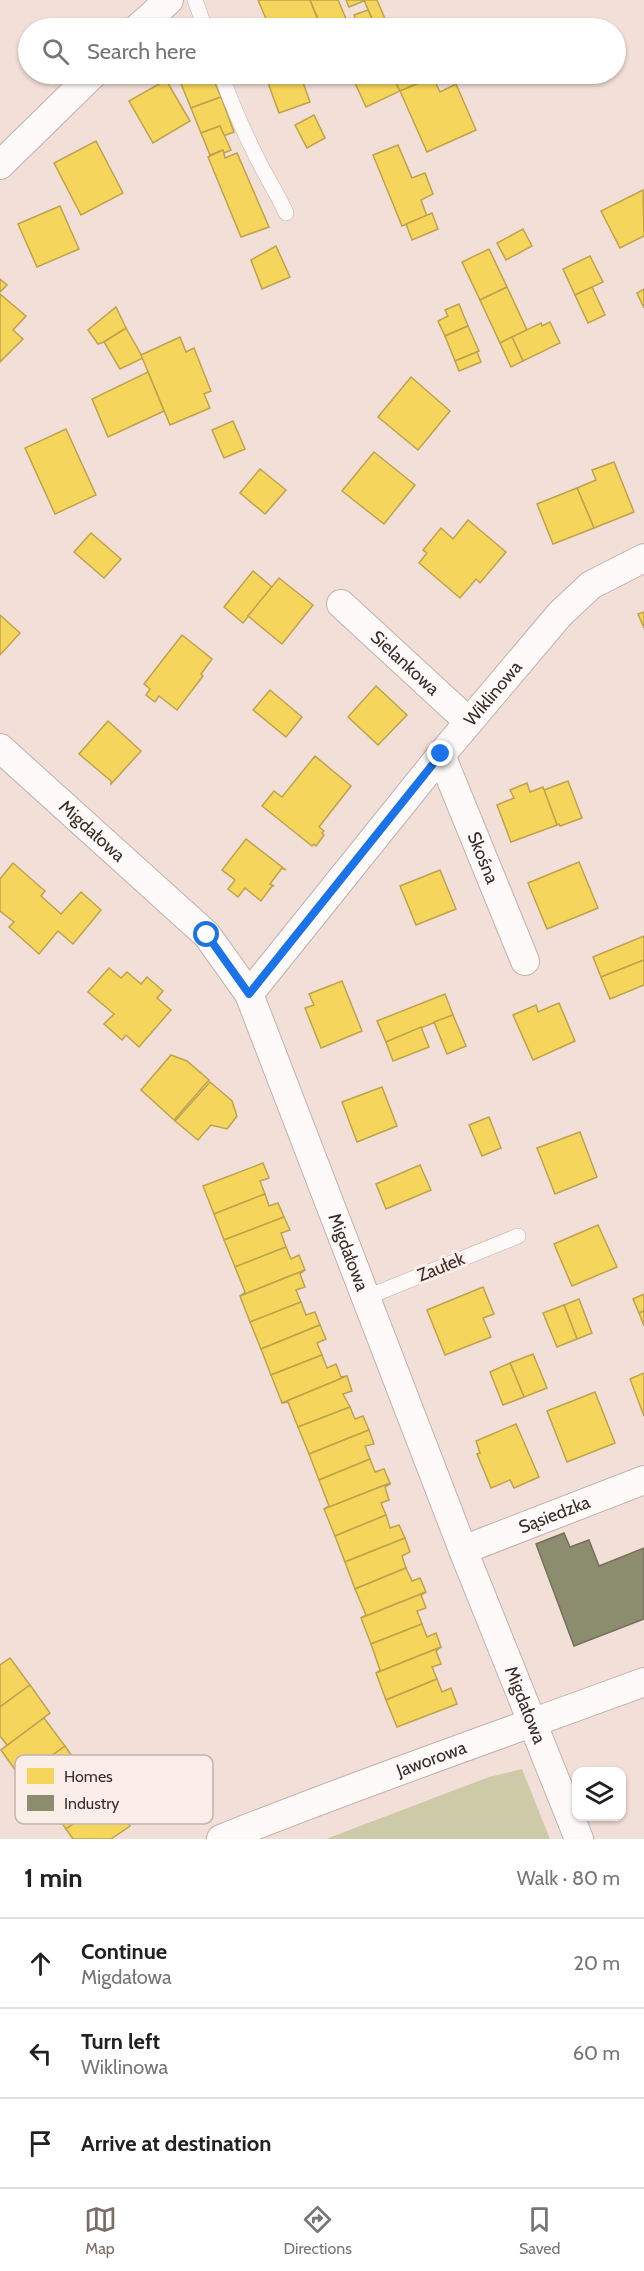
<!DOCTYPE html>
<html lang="en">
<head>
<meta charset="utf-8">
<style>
	body { margin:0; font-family:Cabin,sans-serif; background:#f2f2f2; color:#222 }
	.controls { position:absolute; right:18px; bottom:18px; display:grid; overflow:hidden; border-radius:12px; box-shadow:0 2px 4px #0004 }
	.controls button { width:54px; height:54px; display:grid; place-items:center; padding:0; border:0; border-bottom:2px solid #e0e0e0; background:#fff; color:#222; font:30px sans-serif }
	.stop { position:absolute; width:18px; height:18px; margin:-14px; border:4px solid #1a73e8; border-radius:50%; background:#fff }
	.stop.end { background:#1a73e8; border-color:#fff; box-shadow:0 2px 6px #0008 }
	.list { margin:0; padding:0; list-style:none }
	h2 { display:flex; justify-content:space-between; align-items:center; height:78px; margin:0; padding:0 24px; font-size:26px }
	h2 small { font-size:20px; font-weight:400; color:#767676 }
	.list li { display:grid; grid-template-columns:39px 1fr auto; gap:18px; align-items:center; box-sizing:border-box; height:90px; padding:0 24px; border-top:2px solid #e0e0e0 }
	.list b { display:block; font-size:22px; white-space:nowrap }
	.list p { margin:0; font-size:20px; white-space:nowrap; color:#767676 }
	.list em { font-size:20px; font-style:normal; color:#767676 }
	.icon { flex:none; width:33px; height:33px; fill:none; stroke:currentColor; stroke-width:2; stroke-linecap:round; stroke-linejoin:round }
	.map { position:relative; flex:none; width:644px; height:1839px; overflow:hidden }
	.search { position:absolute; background:#fff; box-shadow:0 2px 4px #0004; left:18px; right:18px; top:18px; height:66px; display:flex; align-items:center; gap:15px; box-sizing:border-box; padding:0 21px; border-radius:33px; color:#767676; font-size:22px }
	.sheet { height:348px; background:#fff }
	nav { display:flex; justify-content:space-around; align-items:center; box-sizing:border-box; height:84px; border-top:2px solid #e0e0e0; background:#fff; font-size:16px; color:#767676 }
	nav a { display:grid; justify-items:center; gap:3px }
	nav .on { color:#7b6c65 }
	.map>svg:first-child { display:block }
</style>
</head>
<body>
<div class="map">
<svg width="644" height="1839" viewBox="0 0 644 1839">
	<rect width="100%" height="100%" fill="#f2dfd7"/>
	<!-- green -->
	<polygon fill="#cdcaa7" points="522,1769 550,1839 326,1839 489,1777"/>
	<!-- homes -->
	<g fill="#f6d55c" stroke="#bea34c" stroke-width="1.5">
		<polygon points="258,0 310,0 319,23 307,28 270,28"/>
		<polygon points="310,0 338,0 350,28 322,28"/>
		<polygon points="346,0 364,0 364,1 349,7"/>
		<polygon points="364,0 377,0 388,26 376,28"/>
		<polygon points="368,10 376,28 359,28 354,15"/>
		<polygon points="177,74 211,74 221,97 191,108"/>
		<polygon points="293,74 300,74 310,102 279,113 268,83"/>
		<polygon points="351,74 392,74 400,91 366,107"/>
		<polygon points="392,74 432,74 433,77 400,91"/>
		<polygon points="433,77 440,92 456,84 476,130 427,152 400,91"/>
		<polygon points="166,80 190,121 153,143 129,101"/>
		<polygon points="221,97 234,132 223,136 220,126 201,133 191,108"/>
		<polygon points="314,115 325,138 307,148 295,125"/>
		<polygon points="220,126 231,150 224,153 223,150 210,155 201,133"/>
		<polygon points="96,141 123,193 81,215 54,163"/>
		<polygon points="398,145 412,178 425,173 433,194 421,200 427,216 402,226 373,155"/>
		<polygon points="223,150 225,158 237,153 269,227 241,237 208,157"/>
		<polygon points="643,190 644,236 620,248 601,211"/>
		<polygon points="60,206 79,249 37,267 18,224"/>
		<polygon points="432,213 438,229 412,240 406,224"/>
		<polygon points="523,229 532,246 506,260 497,243"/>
		<polygon points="276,246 290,277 262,289 251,260"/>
		<polygon points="489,249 507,287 480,300 462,262"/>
		<polygon points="590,256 603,282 575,295 563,269"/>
		<polygon points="0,279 7,285 0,292"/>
		<polygon points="507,287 527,330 500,343 480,300"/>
		<polygon points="592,287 605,315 588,323 575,295"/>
		<polygon points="644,289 644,308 637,293"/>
		<polygon points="0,294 26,316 13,330 23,339 0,362"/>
		<polygon points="459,304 468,326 445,336 438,321 448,316 445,310"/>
		<polygon points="116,307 126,328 104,342 98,344 88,330"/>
		<polygon points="550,322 560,343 523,361 512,337 541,323 542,326"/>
		<polygon points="468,326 479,351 455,361 445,336"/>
		<polygon points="126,328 143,358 120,369 104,342"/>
		<polygon points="180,337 186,352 194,348 211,391 204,394 210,408 170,425 141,355"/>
		<polygon points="512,337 523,361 511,367 500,343"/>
		<polygon points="477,352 481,362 459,371 455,361"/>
		<polygon points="148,372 164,411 108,437 92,399"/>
		<polygon points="411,377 450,411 418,450 378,417"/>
		<polygon points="233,421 245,449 224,458 212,430"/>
		<polygon points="66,429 96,495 55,514 25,448"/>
		<polygon points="374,452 415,485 384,524 342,491"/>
		<polygon points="614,462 634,512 594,528 577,488 596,480 592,470"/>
		<polygon points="260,469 286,490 265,514 240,493"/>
		<polygon points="577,488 594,528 553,544 537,504"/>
		<polygon points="468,520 506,552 480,583 476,579 460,598 419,563 427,553 423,550 441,528 453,539"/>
		<polygon points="91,533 121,559 104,578 74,552"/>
		<polygon points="253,571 272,587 243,623 224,607"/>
		<polygon points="279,578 313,605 282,644 248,616"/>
		<polygon points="644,612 644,628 638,614"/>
		<polygon points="0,615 20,633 0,655"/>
		<polygon points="182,635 212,659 201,674 203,676 177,710 159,696 155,702 146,695 150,689 144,684"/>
		<polygon points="376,686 407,715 378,745 348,717"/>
		<polygon points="270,690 302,717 286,737 253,710"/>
		<polygon points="108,721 141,751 111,784 111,781 79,754"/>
		<polygon points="315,756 351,786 319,827 324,831 322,833 324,835 316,846 314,844 312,846 262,806 274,791 282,797"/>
		<polygon points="568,781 582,818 560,826 559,824 557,825 544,790"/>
		<polygon points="527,783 530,792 543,787 557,825 511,842 497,805 514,798 510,790"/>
		<polygon points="246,839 286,870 282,868 270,884 274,886 272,886 261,901 245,888 238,897 228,889 235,880 222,870"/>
		<polygon points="579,862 598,908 547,929 528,883"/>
		<polygon points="13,863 45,891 41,896 61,914 81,892 101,910 73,944 58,931 39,954 9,927 14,922 0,911 0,879"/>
		<polygon points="440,870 456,909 416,925 400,886"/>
		<polygon points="644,936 644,960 601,977 593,957"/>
		<polygon points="644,960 644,985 610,999 601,977"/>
		<polygon points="109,968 121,978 127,972 141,984 147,977 163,991 157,998 171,1010 139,1047 126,1035 122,1040 104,1024 114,1014 88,992"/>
		<polygon points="342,981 362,1031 321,1048 305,1008 314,1005 309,994"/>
		<polygon points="445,994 453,1015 386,1042 377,1021"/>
		<polygon points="559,1003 575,1041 533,1060 513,1015 536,1005 538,1012"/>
		<polygon points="453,1015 466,1046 447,1054 434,1022"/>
		<polygon points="421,1027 429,1047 393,1061 386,1042"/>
		<polygon points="171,1055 187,1061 209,1080 174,1120 141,1090"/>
		<polygon points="210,1082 232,1101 237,1116 227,1129 211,1125 198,1140 175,1121"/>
		<polygon points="382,1087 397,1126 357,1142 342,1102"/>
		<polygon points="489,1117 501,1148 482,1156 469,1125"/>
		<polygon points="580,1132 597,1177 555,1194 537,1148"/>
		<polygon points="263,1163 269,1178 260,1181 265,1194 214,1214 203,1186"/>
		<polygon points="420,1165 431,1190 386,1209 376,1184"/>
		<polygon points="265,1194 269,1206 278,1203 284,1217 224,1240 214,1214"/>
		<polygon points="284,1217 290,1230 281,1233 286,1247 235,1267 224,1240"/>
		<polygon points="598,1225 617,1267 572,1286 554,1244"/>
		<polygon points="286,1247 291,1259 299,1255 305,1270 240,1296 245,1292 235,1267"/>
		<polygon points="305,1270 300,1274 305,1287 296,1290 301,1302 250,1322 240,1296"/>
		<polygon points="483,1287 494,1314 483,1318 491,1337 445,1355 427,1310"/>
		<polygon points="644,1294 644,1311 639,1313 633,1299"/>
		<polygon points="579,1299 592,1333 577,1339 564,1305"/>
		<polygon points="301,1302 306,1315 315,1312 320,1325 261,1349 250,1322"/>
		<polygon points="564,1305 577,1339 557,1347 543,1313"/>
		<polygon points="644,1311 644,1326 639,1313"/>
		<polygon points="320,1325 326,1339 317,1343 322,1355 271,1375 261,1349"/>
		<polygon points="533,1354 547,1388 524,1397 510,1363"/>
		<polygon points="322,1355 327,1368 336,1364 341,1377 347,1376 282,1403 271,1375"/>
		<polygon points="510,1363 524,1397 503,1405 490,1372"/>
		<polygon points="644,1373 644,1416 630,1379"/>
		<polygon points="347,1376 352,1391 343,1394 350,1407 298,1427 288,1402 282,1403"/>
		<polygon points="595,1392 615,1443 567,1462 547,1411"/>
		<polygon points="350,1407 355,1419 363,1416 369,1430 309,1454 298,1427"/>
		<polygon points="516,1424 539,1477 514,1488 510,1480 491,1488 477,1454 480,1453 476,1441"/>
		<polygon points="369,1430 374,1444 365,1446 370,1459 319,1480 309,1454"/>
		<polygon points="370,1459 375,1472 384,1469 390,1483 324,1509 329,1506 319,1480"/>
		<polygon points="390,1483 390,1484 385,1487 389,1500 381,1503 386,1515 335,1536 324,1509"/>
		<polygon points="386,1515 390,1528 399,1525 405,1538 345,1562 335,1536"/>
		<polygon points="405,1538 410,1552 402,1556 406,1568 355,1589 345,1562"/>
		<polygon points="406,1568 412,1581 420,1578 426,1592 361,1618 366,1615 355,1589"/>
		<polygon points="426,1592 421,1595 426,1608 417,1611 422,1624 371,1644 361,1618"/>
		<polygon points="422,1624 427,1637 436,1633 441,1647 376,1673 380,1670 371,1644"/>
		<polygon points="441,1647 436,1651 441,1664 432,1667 437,1679 386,1700 376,1673"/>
		<polygon points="10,1658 30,1685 0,1707 0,1665"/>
		<polygon points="437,1679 442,1692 451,1688 457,1704 397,1727 386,1700"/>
		<polygon points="30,1685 50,1713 1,1750 7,1745 0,1736 0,1707"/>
		<polygon points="44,1718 65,1746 21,1778 1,1750"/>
		<polygon points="65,1746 84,1774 41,1806 21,1778"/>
		<polygon points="90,1770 110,1798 66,1829 47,1802"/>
		<polygon points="110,1798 130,1826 111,1839 73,1839 66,1829"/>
	</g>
	<!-- industry -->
	<polygon fill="#8c8c6e" stroke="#747059" stroke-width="1.5" points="564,1533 570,1547 589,1540 599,1566 644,1548 644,1619 574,1646 536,1544"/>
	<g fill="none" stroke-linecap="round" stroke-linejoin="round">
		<defs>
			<g id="lane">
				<polyline points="195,0 205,28"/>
				<path d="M221 74C231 103 244 132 258 160 267 178 278 195 286 213"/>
				<polyline points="365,1298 518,1236"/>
			</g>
			<g id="street">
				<polyline points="138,28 169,0"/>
				<polyline points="0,165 93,74"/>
				<path id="s1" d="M341 604 469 722"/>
				<path id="s2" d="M0 748 207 935 249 994 463 1550 579 1839"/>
				<path id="s3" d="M441 755 525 961"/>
				<path id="s4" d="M249 994 441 755 560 614 591 585 644 558"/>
				<path id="s5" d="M463 1550 644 1480"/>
				<path id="s6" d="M221 1839C360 1783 503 1734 644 1682"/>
			</g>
		</defs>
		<!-- lane casing -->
		<use href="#lane" stroke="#c1b2ac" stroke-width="16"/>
		<!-- street casing -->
		<use href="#street" stroke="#c1b2ac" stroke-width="30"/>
		<!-- lane -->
		<use href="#lane" stroke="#fdfaf9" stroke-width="15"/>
		<!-- street -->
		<use href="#street" stroke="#fdfaf9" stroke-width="28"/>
	</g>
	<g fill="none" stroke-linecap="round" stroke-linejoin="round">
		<!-- route -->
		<polyline stroke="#1a73e8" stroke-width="8" points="207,935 249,994 441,754"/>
	</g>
	<g text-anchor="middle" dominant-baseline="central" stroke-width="6" stroke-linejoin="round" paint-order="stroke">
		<!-- street labels -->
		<g font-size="18" fill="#3b2e28" stroke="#fbede7">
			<text stroke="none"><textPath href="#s1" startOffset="87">Sielankowa</textPath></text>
			<text stroke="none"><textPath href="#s4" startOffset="387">Wiklinowa</textPath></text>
			<text stroke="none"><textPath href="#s2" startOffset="124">Migdałowa</textPath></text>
			<text stroke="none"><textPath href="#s3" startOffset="111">Skośna</textPath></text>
			<text stroke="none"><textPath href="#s2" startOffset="628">Migdałowa</textPath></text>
			<text transform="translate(441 1267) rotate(-22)">Zaułek</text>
			<text stroke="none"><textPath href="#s5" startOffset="98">Sąsiedzka</textPath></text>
			<text stroke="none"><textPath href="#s2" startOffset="1114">Migdałowa</textPath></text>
			<text stroke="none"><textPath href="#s6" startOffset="225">Jaworowa</textPath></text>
		</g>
	</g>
	<!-- legend -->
	<rect x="15" y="1755" width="198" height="69" rx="9" fill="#fbede7" stroke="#c1b4ae" stroke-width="1.5"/>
	<rect x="27" y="1768" width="27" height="16" fill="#f6d55c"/>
	<rect x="27" y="1795" width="27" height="16" fill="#8c8c6e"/>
	<g font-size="16" fill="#3b2e28">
		<text x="64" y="1782">Homes</text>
		<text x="64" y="1809">Industry</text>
	</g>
</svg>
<div class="controls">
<button><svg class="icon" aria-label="layers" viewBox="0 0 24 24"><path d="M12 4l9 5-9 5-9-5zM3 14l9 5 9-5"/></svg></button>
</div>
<div class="stop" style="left:207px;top:935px"></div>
<div class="stop end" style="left:441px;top:754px"></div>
<div class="search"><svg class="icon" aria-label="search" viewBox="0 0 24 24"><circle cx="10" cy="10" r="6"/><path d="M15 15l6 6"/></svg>Search here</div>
</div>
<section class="sheet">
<h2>1 min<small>Walk · 80 m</small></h2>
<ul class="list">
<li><svg class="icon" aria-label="ahead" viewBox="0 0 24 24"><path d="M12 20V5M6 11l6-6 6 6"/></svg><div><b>Continue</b><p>Migdałowa</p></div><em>20 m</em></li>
<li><svg class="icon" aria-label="left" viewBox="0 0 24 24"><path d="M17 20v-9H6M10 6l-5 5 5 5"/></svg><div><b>Turn left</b><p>Wiklinowa</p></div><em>60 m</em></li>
<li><svg class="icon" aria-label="arrive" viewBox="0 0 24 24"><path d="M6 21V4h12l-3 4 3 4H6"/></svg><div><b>Arrive at destination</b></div></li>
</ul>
</section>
<nav>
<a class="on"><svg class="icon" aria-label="map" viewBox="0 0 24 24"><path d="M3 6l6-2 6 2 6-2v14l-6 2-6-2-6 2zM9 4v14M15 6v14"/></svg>Map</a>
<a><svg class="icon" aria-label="directions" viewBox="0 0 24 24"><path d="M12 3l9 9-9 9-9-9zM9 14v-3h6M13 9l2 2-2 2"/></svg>Directions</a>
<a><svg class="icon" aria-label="saved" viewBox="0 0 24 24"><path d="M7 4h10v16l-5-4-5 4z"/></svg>Saved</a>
</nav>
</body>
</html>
